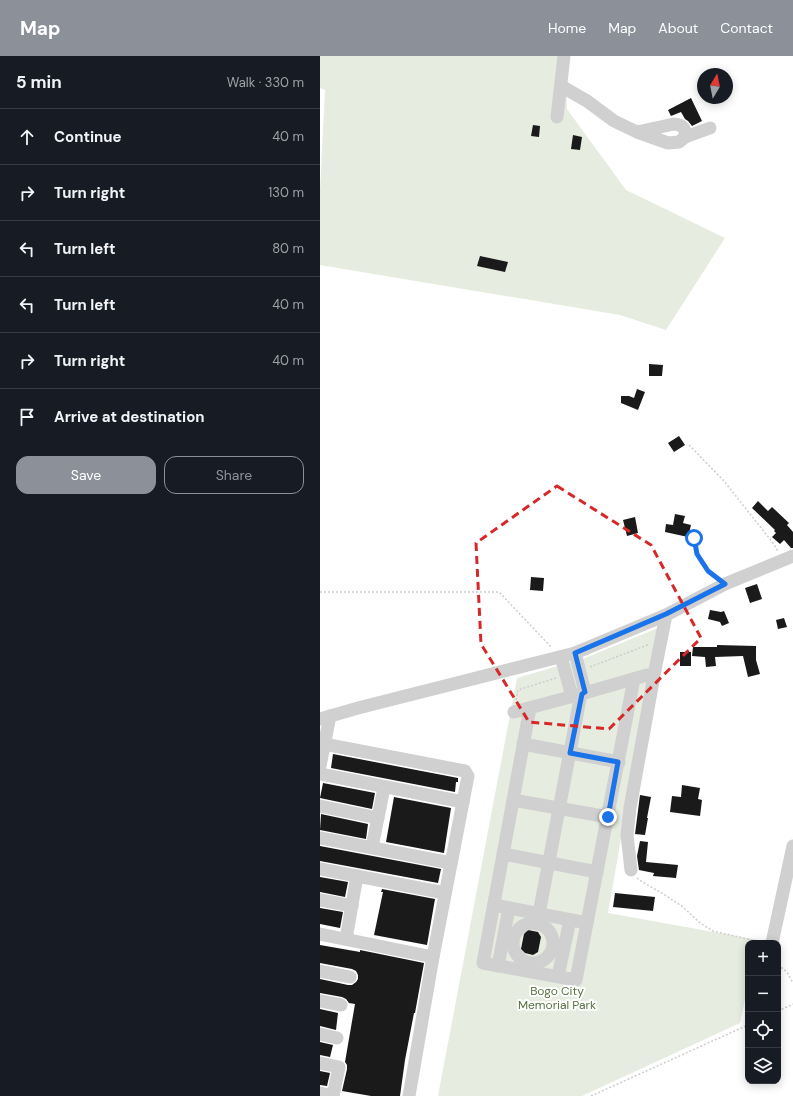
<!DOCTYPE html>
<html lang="en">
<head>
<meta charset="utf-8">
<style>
	body { margin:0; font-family:"DM Sans",sans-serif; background:#20242c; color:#f1f3f6 }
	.controls { position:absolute; right:12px; bottom:12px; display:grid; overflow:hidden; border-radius:8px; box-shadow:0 2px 10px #0003 }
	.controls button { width:36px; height:36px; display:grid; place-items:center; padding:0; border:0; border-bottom:1px solid #363941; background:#171b24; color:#f1f3f6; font:20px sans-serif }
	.compass { position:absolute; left:377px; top:12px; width:36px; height:36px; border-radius:50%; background:#171b24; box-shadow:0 2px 10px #0003; rotate:10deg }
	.stop { position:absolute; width:12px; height:12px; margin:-9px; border:3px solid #1a73e8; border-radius:50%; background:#fff }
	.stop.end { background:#1a73e8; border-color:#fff; box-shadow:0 1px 4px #0008 }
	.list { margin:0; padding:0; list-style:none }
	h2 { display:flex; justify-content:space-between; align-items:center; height:52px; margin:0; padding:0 16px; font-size:17px }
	h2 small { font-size:13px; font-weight:400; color:#9ea1a6 }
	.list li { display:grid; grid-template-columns:26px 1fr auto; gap:12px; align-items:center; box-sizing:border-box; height:56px; padding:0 16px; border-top:1px solid #363941 }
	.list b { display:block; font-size:15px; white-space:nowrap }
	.list em { font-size:13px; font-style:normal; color:#9ea1a6 }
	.actions { display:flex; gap:8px; padding:12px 16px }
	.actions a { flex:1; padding:9px 0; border:1px solid #8c9099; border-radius:12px; text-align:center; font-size:14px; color:#8c9099 }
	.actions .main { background:#8c9099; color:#fff }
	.icon { flex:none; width:22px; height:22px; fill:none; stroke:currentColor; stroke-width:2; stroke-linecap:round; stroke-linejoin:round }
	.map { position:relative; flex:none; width:473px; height:1040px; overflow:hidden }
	header { display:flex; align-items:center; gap:24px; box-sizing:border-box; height:56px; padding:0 20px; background:#8c9099; color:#fff }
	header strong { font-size:19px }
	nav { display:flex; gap:22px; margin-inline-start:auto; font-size:14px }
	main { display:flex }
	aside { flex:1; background:#171b24 }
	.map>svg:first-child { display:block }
</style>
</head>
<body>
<header>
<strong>Map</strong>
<nav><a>Home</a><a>Map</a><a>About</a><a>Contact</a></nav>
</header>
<main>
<aside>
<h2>5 min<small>Walk · 330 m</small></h2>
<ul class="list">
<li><svg class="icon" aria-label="ahead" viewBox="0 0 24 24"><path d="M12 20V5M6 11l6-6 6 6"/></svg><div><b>Continue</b></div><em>40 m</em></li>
<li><svg class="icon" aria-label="right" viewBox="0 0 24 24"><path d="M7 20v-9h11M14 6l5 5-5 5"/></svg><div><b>Turn right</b></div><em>130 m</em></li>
<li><svg class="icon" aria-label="left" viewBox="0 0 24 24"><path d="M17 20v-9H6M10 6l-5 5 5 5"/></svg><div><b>Turn left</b></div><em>80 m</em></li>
<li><svg class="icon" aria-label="left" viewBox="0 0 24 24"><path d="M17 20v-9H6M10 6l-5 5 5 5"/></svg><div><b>Turn left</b></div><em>40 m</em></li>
<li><svg class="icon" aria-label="right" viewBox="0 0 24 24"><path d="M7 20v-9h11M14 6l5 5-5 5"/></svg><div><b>Turn right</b></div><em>40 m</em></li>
<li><svg class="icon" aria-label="arrive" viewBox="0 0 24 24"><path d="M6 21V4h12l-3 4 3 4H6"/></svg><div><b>Arrive at destination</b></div></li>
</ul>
<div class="actions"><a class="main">Save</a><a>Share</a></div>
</aside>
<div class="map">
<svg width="473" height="1040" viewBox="0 0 473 1040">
	<rect width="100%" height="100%" fill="#fff"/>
	<!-- green -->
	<g fill="#e6ecdf">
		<polygon points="0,0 245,0 247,53 306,134 405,182 346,274 300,259 0,209 0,135 5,34 0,32"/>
		<polygon points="338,572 288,857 438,884 437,887 428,887 428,929 420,967 262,1040 118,1040 197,622 265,602"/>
	</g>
	<!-- building -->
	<g fill="#1a1a1a">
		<polygon points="371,42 382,65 372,70 368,65 365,63 361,56 351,60 348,54"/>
		<polygon points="213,69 220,70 219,81 211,80"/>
		<polygon points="253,79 262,81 260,94 251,93"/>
		<polygon points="160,200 188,206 185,216 157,210"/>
		<polygon points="329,308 343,309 342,320 329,320"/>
		<polygon points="317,333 325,336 318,354 301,347 301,340 309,340 314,342"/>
		<polygon points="359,380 365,389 354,396 348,387"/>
		<polygon points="438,445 448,455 452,451 469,467 467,469 473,476 473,492 471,492 464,484 460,488 452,481 456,477 454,475 455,474 432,452"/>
		<polygon points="355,458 365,460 363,467 371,469 368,481 345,476 346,468 353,469"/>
		<polygon points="315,461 318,477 307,480 303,464"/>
		<polygon points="211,521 224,522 223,535 210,534"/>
		<polygon points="437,528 442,543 430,547 425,532"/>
		<polygon points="390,554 401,556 404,555 409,567 402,570 400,566 388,563"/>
		<polygon points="464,562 467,571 458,573 456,564"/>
		<polygon points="397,589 436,590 436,604 440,618 428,621 423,600 395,601 396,610 386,611 385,601 372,600 373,591 397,591"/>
		<rect x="360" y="596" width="11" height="14"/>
		<polygon points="13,698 138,722 138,726 136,726 135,736 11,712"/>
		<polygon points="3,727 55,737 52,753 0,742"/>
		<polygon points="362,729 380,732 378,743 382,744 380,760 350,756 352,740 361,741"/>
		<polygon points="320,739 331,741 327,762 328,762 325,779 315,778"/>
		<polygon points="74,741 131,752 124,797 66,786"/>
		<polygon points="1,758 48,768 46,783 0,774"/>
		<polygon points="320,785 328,786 326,806 358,809 356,822 333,820 334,817 319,814 317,800"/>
		<polygon points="0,790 121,813 118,827 0,805"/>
		<polygon points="0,821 28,826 25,841 0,836"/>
		<polygon points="62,833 115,843 107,889 54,879 63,836 61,836"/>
		<polygon points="295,837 335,841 333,855 293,851"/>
		<polygon points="0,852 23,856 20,872 0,868"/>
		<polygon points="208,874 218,876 221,881 218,896 213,899 205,897 201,893 204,878"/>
		<polygon points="0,889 40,896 40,894 104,907 95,957 94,957 85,1004 80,1040 51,1040 22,1035 27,1013 27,1009 25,1006 35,948 29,947 26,943 22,941 0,937 0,923 28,929 32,929 36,926 38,923 38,919 36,915 32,913 0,907"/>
		<polygon points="0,953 18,957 16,974 0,970"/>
		<polygon points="0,986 13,989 10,1001 0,999"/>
		<polygon points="0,1015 10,1017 7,1030 0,1029"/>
	</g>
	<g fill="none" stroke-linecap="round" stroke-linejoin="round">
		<!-- path -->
		<g stroke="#cdcdcd" stroke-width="1.5" stroke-dasharray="2 2" stroke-linecap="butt">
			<polyline points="369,389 404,425 453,487 458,495"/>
			<path d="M373 483C377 498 382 511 396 521"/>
			<polyline points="0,536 179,536 232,592"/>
			<polyline points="270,611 330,588"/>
			<polyline points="196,644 198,634 236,622"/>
			<polyline points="317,822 321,825 345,839 363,851 380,867 393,875 441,886"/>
			<polyline points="458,909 467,916 473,927"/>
			<polyline points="458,955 473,948"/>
			<polyline points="271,1040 428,969"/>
		</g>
		<!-- minor -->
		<g stroke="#d0d0d0" stroke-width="13">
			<path d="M241 30 267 45 294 65 317 76 348 87 359 86 365 81C366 72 363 69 354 68L317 76"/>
			<polyline points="237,61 244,0"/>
			<polyline points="365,81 390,72"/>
			<polyline points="255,597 265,636"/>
			<polyline points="241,601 252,640"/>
			<polyline points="210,652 163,907 256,924 314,623"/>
			<polyline points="194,656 261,638 327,619"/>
			<polyline points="0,663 38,652 255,597 346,559 405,528 473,500"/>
			<polyline points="4,688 145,715 148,720 113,901 89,1040"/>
			<polyline points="203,688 299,706"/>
			<polyline points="0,710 10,660"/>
			<polyline points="0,718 143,746"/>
			<polyline points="193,744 288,761"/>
			<polyline points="0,750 58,762"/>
			<polyline points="0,782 131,807"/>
			<polyline points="52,791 64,732"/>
			<polyline points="183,798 277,816"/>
			<polyline points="0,813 125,837"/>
			<polyline points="311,814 307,779 310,752 335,614 346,559"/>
			<polyline points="0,844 32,850"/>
			<polyline points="174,849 267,867"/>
			<circle cx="213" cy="887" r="20"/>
			<polyline points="217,868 261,638"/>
			<polyline points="0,878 113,901"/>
			<polyline points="26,883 37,820"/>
			<polyline points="452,887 473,790"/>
			<polyline points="178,910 189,852"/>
			<polyline points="0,915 30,921"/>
			<polyline points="238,920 250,864"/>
			<polyline points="0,945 21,949"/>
			<polyline points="0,978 17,982"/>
			<polyline points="0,1007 19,1011 13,1040"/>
			<polyline points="0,1037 13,1040"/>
		</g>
	</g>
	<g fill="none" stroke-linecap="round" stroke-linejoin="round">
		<!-- route -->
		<polyline stroke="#1a73e8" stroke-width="5" points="288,761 298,706 250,697 262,638 265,636 255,597 346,558 405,528 388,515 377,498 374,482"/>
	</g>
	<!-- marked area -->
	<path fill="none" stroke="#d62828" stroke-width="3" stroke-dasharray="8 5" stroke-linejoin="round" d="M237 430 331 489 381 582 289 673 209 666 161 588 156 487Z"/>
	<g text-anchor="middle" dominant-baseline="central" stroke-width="4" stroke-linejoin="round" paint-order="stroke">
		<!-- park labels -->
		<g font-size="12" fill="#56703f" stroke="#fff">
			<text x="237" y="935">Bogo City<tspan x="237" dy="14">Memorial Park</tspan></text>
		</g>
	</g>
</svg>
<div class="controls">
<button>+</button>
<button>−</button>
<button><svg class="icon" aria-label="locate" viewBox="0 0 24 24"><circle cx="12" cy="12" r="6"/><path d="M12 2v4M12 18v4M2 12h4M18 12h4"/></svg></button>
<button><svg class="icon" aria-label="layers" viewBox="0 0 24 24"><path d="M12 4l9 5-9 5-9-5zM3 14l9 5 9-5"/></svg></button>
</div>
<svg class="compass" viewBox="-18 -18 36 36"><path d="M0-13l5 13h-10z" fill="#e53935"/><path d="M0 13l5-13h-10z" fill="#9ea1a6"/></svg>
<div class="stop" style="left:374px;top:482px"></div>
<div class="stop end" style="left:288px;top:761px"></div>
</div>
</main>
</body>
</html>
